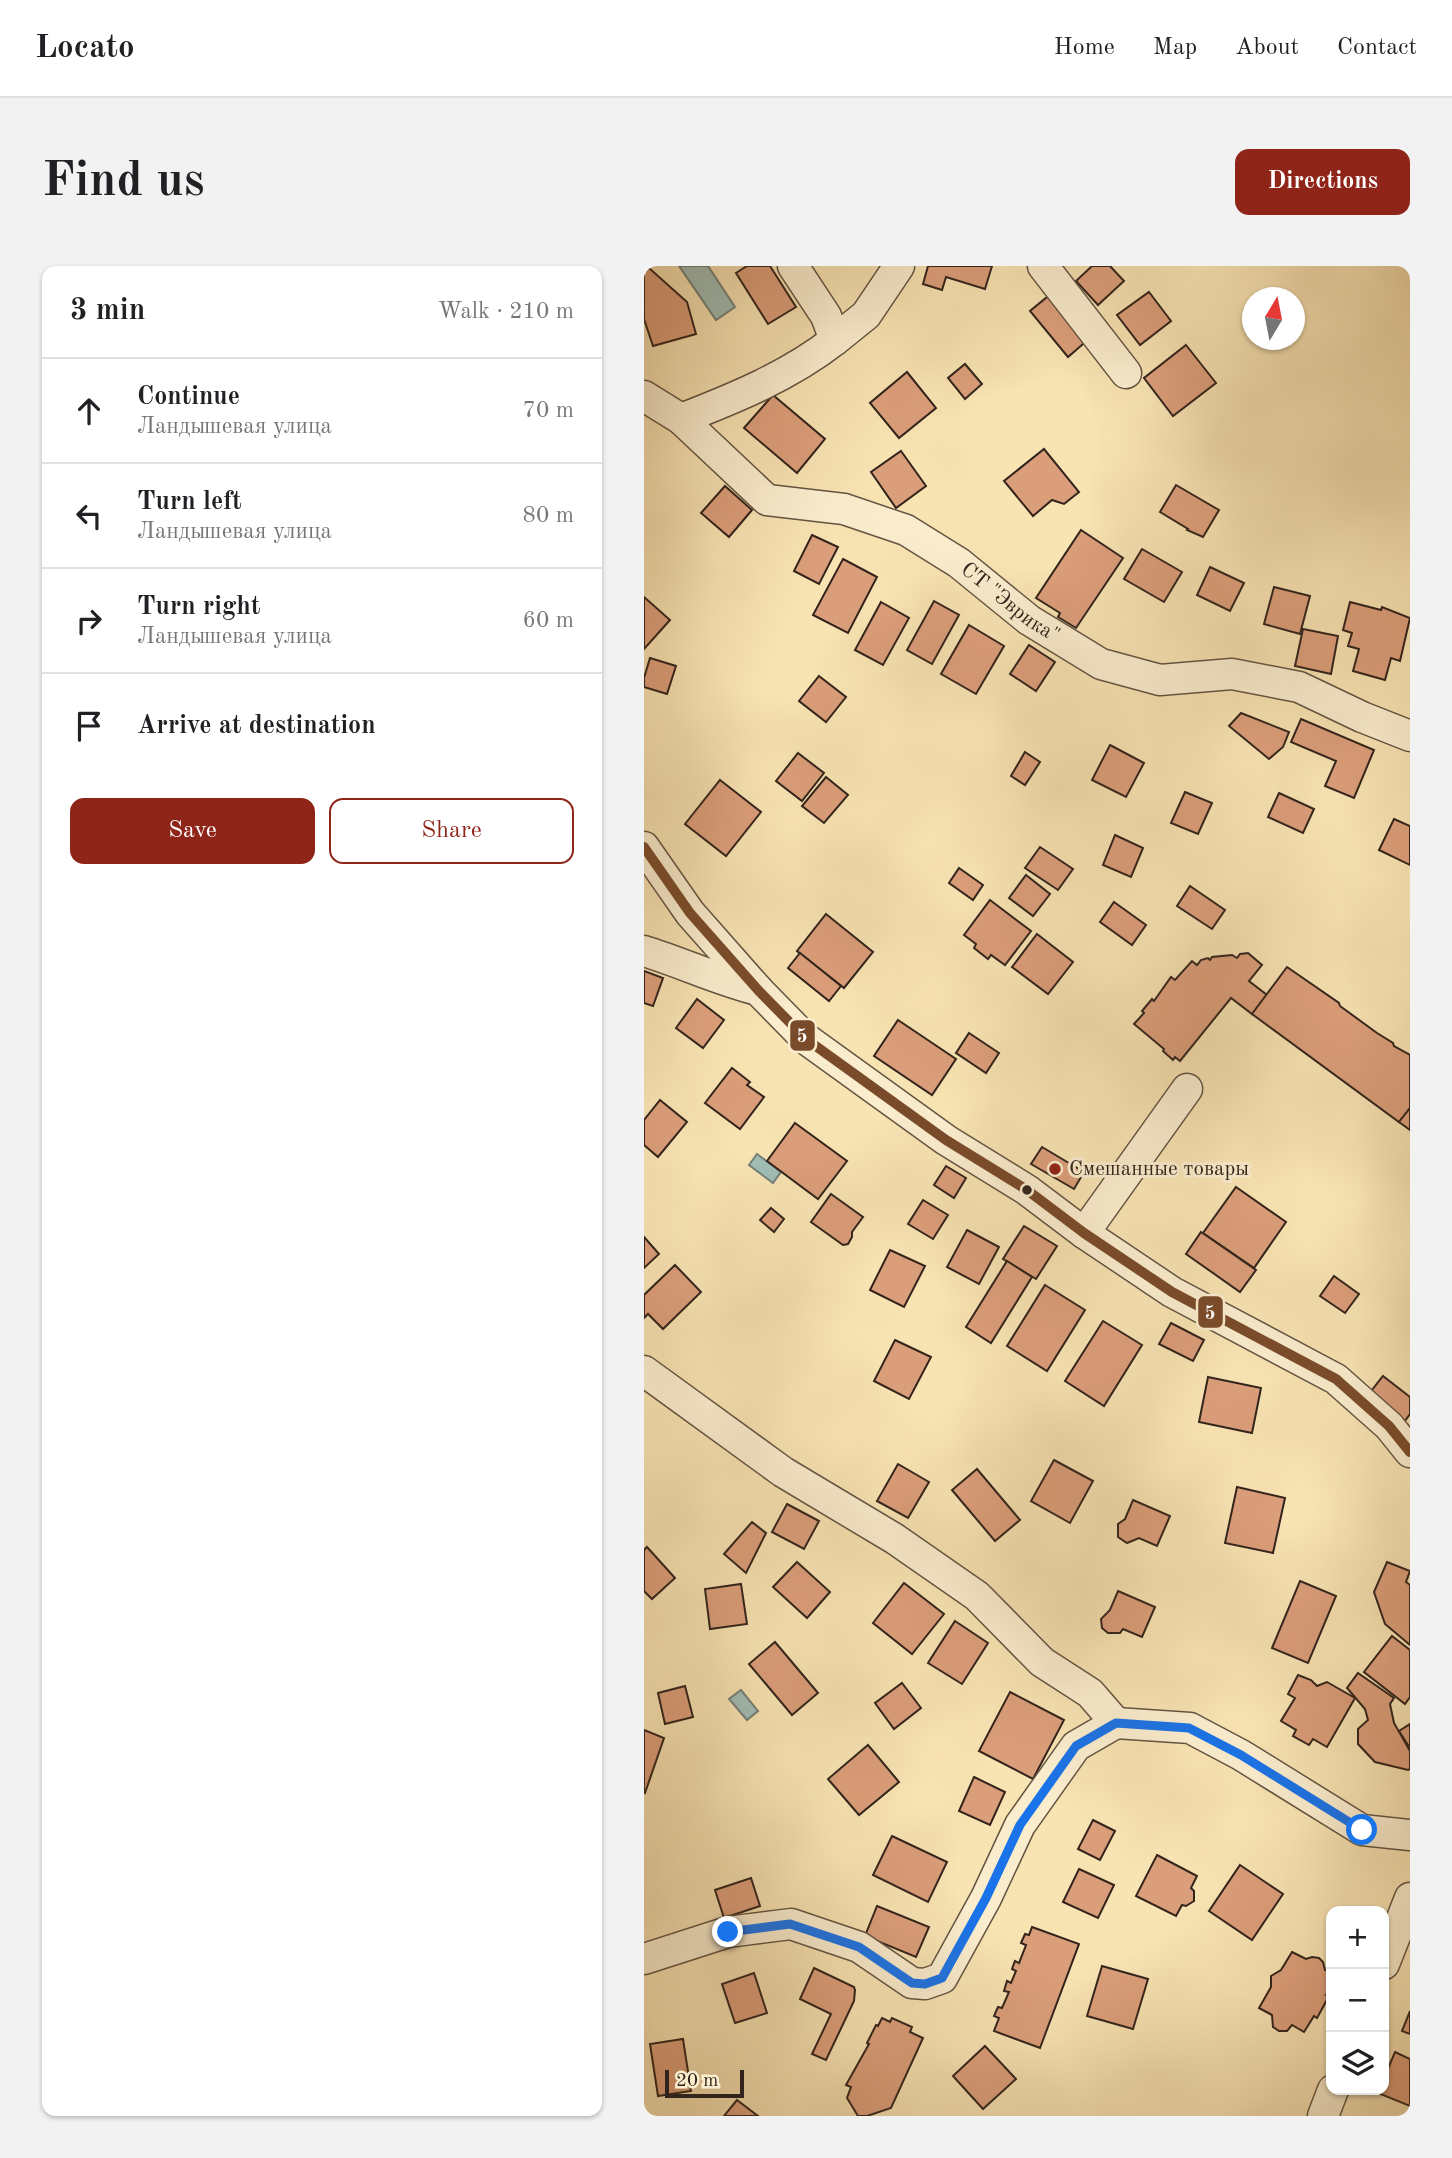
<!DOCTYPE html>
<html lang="en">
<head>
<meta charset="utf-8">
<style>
	body { margin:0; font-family:"Old Standard TT",serif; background:#f2f2f2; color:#202124 }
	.controls { position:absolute; right:21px; bottom:21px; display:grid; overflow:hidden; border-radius:14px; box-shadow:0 2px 5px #0004 }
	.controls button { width:63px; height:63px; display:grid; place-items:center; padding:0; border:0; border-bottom:2px solid #e0e0e0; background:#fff; color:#202124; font:35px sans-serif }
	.compass { position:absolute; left:598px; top:21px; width:63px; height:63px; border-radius:50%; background:#fff; box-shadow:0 2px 5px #0004; rotate:10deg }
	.scale { position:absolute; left:21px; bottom:18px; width:79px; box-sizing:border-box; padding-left:7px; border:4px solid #32241c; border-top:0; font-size:19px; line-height:24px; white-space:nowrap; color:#32241c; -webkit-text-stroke:5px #faedce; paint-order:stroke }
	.stop { position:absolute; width:21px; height:21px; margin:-16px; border:5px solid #1a73e8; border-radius:50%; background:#fff }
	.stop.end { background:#1a73e8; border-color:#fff; box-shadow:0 2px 7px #0008 }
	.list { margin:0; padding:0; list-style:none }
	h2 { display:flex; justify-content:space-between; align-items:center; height:91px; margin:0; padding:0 28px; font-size:30px }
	h2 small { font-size:23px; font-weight:400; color:#757577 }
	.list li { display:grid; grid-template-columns:46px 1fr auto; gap:21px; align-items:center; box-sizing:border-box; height:105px; padding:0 28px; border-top:2px solid #e0e0e0 }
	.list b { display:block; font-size:26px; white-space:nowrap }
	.list p { margin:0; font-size:23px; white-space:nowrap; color:#757577 }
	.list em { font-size:23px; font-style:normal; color:#757577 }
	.actions { display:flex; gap:14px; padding:21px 28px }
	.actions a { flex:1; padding:16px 0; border:2px solid #8f2418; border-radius:14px; text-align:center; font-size:24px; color:#8f2418 }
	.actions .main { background:#8f2418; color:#fff }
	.icon { flex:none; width:38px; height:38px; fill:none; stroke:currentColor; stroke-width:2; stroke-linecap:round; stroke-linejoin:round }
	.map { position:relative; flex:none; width:766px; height:1850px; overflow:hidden; border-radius:14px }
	header { display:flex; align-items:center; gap:42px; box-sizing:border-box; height:98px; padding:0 35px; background:#fff; border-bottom:2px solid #e0e0e0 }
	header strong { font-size:33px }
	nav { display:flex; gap:38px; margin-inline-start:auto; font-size:24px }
	.intro { display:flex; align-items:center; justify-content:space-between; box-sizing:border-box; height:168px; padding:0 42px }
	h1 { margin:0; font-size:49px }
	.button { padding:18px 32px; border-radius:14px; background:#8f2418; color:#fff; font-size:24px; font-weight:700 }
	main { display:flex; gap:42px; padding:0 42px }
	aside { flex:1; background:#fff; border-radius:14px; box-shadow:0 2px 5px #0004 }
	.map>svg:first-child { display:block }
</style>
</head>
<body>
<header>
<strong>Locato</strong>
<nav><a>Home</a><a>Map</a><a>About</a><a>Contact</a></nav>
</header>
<div class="intro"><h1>Find us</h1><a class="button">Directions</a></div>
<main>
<aside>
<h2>3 min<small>Walk · 210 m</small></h2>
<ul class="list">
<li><svg class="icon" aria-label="ahead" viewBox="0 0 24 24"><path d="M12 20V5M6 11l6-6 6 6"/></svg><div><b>Continue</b><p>Ландышевая улица</p></div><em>70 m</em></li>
<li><svg class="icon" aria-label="left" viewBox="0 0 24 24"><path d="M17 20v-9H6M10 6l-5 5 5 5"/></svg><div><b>Turn left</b><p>Ландышевая улица</p></div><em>80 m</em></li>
<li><svg class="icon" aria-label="right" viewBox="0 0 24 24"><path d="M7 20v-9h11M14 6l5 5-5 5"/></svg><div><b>Turn right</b><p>Ландышевая улица</p></div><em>60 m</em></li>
<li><svg class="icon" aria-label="arrive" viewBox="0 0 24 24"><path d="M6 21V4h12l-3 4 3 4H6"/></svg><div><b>Arrive at destination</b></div></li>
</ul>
<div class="actions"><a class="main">Save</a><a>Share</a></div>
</aside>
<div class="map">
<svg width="766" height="1850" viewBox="0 0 766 1850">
	<rect width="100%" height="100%" fill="#f8e3b3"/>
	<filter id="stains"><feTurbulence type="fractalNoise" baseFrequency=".00286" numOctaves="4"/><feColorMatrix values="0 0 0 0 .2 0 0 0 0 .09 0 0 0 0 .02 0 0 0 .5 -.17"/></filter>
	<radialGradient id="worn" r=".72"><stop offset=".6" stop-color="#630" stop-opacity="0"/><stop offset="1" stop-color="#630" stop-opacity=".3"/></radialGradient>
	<!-- water -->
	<g fill="#a0bdb5" stroke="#748078" stroke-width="2">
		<polygon points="35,0 64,0 91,41 72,54"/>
		<polygon points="113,888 137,906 129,917 105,899"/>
		<polygon points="97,1424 114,1445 103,1454 85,1433"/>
	</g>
	<!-- building -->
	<g fill="#db9e7a" stroke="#32241c" stroke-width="2">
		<polygon points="103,0 126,0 152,41 124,58 92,7"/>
		<polygon points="284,0 348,0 341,23 302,11 298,24 279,18"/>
		<polygon points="448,0 466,0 480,15 454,39 432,15"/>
		<polygon points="5,2 43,36 52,68 9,80 0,53 0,7"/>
		<polygon points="505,26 527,55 496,79 473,49"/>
		<polygon points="408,27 446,72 424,91 386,45"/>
		<polygon points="542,79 572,117 529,150 500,112"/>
		<polygon points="321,98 338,118 321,133 304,112"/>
		<polygon points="263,106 292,142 255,172 226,137"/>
		<polygon points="129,129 181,173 153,207 100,162"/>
		<polygon points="400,183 435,226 420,238 408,234 389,250 360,215"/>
		<polygon points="257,185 282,220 252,242 227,206"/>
		<polygon points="532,219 575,244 559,271 543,264 544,263 516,246"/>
		<polygon points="81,220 108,244 85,271 57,247"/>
		<polygon points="437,264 479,292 432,362 414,351 416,347 392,332"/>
		<polygon points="168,269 194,281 175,318 150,305"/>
		<polygon points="498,283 538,306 520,336 480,313"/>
		<polygon points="199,293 233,311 204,367 169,349"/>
		<polygon points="566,301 600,317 586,345 553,329"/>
		<polygon points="630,321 666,330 656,368 620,358"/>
		<polygon points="0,331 26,354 0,383"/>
		<polygon points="290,335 315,349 288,398 263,384"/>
		<polygon points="237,336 265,352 239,399 211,384"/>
		<polygon points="706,336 737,344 738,341 766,352 756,395 747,392 741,414 709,405 715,383 704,380 708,367 699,364"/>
		<polygon points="325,359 360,380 332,428 297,408"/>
		<polygon points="659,363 694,370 687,408 651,400"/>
		<polygon points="385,379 411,396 392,425 366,408"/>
		<polygon points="6,392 32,400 23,428 0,421 0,412"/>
		<polygon points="175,410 202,431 182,456 155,435"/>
		<polygon points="597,447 645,466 639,481 625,493 585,460"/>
		<polygon points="657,453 730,484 710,532 681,520 692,495 647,476"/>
		<polygon points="466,479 500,497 482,531 448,514"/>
		<polygon points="381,486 396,496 381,519 367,510"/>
		<polygon points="154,487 180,507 158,535 132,515"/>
		<polygon points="182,511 204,529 180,557 158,540"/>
		<polygon points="76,514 117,546 82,590 41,558"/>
		<polygon points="541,526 568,537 554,568 527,557"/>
		<polygon points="635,527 670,543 659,567 624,551"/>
		<polygon points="750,553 766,560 766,599 735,584"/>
		<polygon points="471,569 499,582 487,611 459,599"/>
		<polygon points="396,581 429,603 414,624 381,602"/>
		<polygon points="315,602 339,619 329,634 305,617"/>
		<polygon points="382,609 406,628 389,650 365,632"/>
		<polygon points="546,620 581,644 568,663 533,640"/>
		<polygon points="346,634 387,665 361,699 347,689 344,693 330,682 332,678 320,669"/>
		<polygon points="470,636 502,659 488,679 456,656"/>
		<polygon points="182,648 229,686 200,722 153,685"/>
		<polygon points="393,668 429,696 404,728 368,701"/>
		<polygon points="156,687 197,720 185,735 144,702"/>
		<polygon points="604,687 618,699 605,715 623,729 608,748 587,732 536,795 531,791 529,794 519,785 520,783 490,758 500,747 498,745 508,733 510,735 527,711 531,714 548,695 553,699 557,694 564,692 566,694 568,691 588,689 593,692 596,688"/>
		<polygon points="643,701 695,737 696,740 733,767 749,777 750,780 766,789 766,842 755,856 608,748"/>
		<polygon points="0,705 19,712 9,740 0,737"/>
		<polygon points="53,733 80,754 59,782 32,762"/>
		<polygon points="254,754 312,793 288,829 230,790"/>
		<polygon points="325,767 355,787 342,807 312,787"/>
		<polygon points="88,802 106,816 103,819 120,831 96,863 61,837"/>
		<polygon points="16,834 43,856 14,891 0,879 0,854"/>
		<polygon points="766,842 766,864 755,856"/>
		<polygon points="151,857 203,895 174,933 123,895"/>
		<polygon points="398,881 440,906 430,923 387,898"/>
		<polygon points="302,900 322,912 310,932 290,919"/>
		<polygon points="592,921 642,956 610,1002 559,967"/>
		<polygon points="187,928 219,951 208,966 208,971 204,978 199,979 167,956"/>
		<polygon points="279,934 304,949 289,973 264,958"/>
		<polygon points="127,942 140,953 130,966 116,954"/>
		<polygon points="380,960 413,980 392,1013 359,993"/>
		<polygon points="323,964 355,981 335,1018 303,1001"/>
		<polygon points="557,966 612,1004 596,1026 542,988"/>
		<polygon points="0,971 15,988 0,1002"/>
		<polygon points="246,984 281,1000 260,1041 226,1024"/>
		<polygon points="363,995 388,1011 347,1077 322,1061"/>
		<polygon points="31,999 57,1026 19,1063 4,1048 0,1052 0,1029"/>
		<polygon points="690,1010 715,1028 701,1047 676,1030"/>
		<polygon points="401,1019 441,1044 403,1105 363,1080"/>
		<polygon points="459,1055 498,1079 460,1140 421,1115"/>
		<polygon points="527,1057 560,1074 549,1095 515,1078"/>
		<polygon points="251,1074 287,1091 265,1133 230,1115"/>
		<polygon points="739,1110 766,1131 766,1148 760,1156 724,1129"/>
		<polygon points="564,1111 617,1122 608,1167 555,1156"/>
		<polygon points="410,1194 449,1215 426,1257 387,1235"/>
		<polygon points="254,1198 285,1216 264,1252 233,1235"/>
		<polygon points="333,1203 376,1254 351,1275 308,1224"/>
		<polygon points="593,1221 641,1232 629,1287 581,1277"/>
		<polygon points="489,1234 526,1250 513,1280 495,1272 483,1277 474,1271 474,1258 481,1253"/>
		<polygon points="143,1238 175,1255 160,1283 128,1266"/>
		<polygon points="108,1256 122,1267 102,1307 80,1288"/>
		<polygon points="3,1281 31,1312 8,1333 0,1325 0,1284"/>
		<polygon points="153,1296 186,1326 163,1352 129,1321"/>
		<polygon points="743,1296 766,1305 762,1316 766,1319 766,1379 741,1358 730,1326"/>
		<polygon points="656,1315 692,1330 664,1397 628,1382"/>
		<polygon points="260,1317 300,1348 268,1388 229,1357"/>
		<polygon points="97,1318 103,1358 66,1363 61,1323"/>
		<polygon points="474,1325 511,1341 498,1371 479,1363 476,1367 464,1367 458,1362 457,1353 466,1344"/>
		<polygon points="311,1355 344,1377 318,1418 284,1397"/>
		<polygon points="748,1370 766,1384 766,1431 761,1438 720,1406"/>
		<polygon points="131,1376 174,1427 148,1449 105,1398"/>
		<polygon points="714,1407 750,1432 746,1438 750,1457 766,1485 766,1503 764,1504 731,1496 714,1478 714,1463 724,1454 721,1443 703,1422"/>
		<polygon points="654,1409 667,1414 673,1420 683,1416 711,1432 683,1481 669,1473 665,1479 649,1470 652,1464 637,1455 651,1432 644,1428"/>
		<polygon points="258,1417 277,1442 250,1463 231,1437"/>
		<polygon points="41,1420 49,1451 21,1458 14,1427"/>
		<polygon points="366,1426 420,1454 389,1513 335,1485"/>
		<polygon points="766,1458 766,1482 755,1465"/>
		<polygon points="0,1464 20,1472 1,1527 0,1526"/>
		<polygon points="224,1479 255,1516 215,1549 184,1513"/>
		<polygon points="330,1511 361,1526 346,1559 315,1545"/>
		<polygon points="449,1554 471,1565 456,1594 434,1583"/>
		<polygon points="248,1570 303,1596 284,1636 229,1609"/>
		<polygon points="513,1589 553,1610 547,1622 550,1625 550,1635 542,1640 538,1639 532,1650 492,1630"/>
		<polygon points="596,1599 639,1628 608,1674 565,1645"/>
		<polygon points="435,1603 470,1619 454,1652 419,1636"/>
		<polygon points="107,1612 116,1640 80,1652 71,1624"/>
		<polygon points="233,1640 285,1661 272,1691 221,1670"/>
		<polygon points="388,1661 435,1678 396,1782 350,1765 355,1752 350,1750 354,1741 358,1742 365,1726 360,1725 363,1715 367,1717 372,1705 368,1703 371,1695 375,1697 382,1679 377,1677 381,1668 385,1669"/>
		<polygon points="648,1686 662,1693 668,1691 675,1692 679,1696 681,1704 687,1708 687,1721 682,1729 685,1730 673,1752 670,1750 660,1766 648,1759 643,1765 635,1765 629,1761 628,1749 615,1742 627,1721 627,1710 637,1704"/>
		<polygon points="458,1700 504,1713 489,1763 443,1750"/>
		<polygon points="170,1702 210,1721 211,1724 210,1735 182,1794 168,1788 187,1748 156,1733"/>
		<polygon points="110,1707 123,1747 91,1757 78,1718"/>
		<polygon points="766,1745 766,1768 758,1765"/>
		<polygon points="238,1752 246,1756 248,1752 268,1761 266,1766 279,1772 247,1842 223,1850 214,1850 203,1832 207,1821 202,1819 225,1778 223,1777 232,1759 234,1760"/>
		<polygon points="39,1773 47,1825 14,1830 6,1778"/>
		<polygon points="341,1780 372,1813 339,1843 309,1810"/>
		<polygon points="751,1786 766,1793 766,1840 734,1827 735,1824 740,1824 740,1812"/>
		<polygon points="93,1834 114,1850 80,1850"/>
	</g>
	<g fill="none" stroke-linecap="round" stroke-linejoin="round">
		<defs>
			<g id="minor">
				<polyline points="399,0 482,107"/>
				<polyline points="191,74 222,49 255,0"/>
				<path id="s1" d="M0 130 37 153 123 234 200 243 262 264 315 297 385 354 457 398 516 414 588 408 655 421 718 451 766 470"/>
				<path d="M37 153C91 132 145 110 191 74L182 50 149 0"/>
				<polyline points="0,581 46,647 114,724 162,773 302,874 383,924 440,967 528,1026 692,1113 745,1160 766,1186"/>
				<path d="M0 685C39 697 74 714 114 724"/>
				<polyline points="440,967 543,823"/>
				<polyline points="0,1105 139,1206 251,1273 333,1330 398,1396 446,1427 472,1457"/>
				<polyline points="0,1693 84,1666 147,1658 215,1681 268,1717 281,1718 298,1712 342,1632 376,1559 432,1480 472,1457 546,1462 597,1489 718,1564 766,1569"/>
				<polyline points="740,1698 766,1632"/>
				<polyline points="679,1850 689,1824"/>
			</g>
		</defs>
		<!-- minor casing -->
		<use href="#minor" stroke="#645442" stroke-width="33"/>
		<!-- minor -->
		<use href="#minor" stroke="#faedce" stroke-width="30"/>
		<defs>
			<polyline id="bus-1" points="0,581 46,647 114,724 162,773 302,874 383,924 440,967 528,1026 692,1113 745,1160 766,1186"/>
		</defs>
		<!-- bus-1 casing -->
		<use href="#bus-1" stroke="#faedce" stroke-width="16"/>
		<!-- bus-1 -->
		<use href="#bus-1" stroke="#7a4b2a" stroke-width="10"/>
	</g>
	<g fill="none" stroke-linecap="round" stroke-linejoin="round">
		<!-- route -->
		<polyline stroke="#1a73e8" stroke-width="9" points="84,1666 146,1658 215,1681 268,1717 281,1718 298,1712 342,1632 376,1559 432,1480 472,1457 545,1462 597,1489 718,1564"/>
	</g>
	<!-- markers -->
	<circle fill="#8f2418" stroke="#faedce" stroke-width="2.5" cx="411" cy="903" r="7"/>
	<circle fill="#32241c" stroke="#faedce" stroke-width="2.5" cx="383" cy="924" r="6"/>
	<g text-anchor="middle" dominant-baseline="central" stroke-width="6" stroke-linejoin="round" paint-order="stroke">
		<!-- street labels -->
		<g font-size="21" fill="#32241c" stroke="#faedce">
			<text stroke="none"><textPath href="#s1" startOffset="432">СТ "Эврика"</textPath></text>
		</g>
		<!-- poi labels -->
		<g font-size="21" fill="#32241c" stroke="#faedce" text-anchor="start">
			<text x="425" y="903">Смешанные товары</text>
		</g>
	</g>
	<g stroke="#faedce" stroke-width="2.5">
		<rect x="145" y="753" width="27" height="33" rx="7" fill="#7a4b2a"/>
		<rect x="553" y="1029" width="27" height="34" rx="7" fill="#7a4b2a"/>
	</g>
	<g font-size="19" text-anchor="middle" font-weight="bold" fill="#fff">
		<text x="158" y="776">5</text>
		<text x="566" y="1053">5</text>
	</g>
	<rect width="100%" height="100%" filter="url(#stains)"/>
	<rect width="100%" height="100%" fill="url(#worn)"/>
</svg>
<div class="controls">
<button>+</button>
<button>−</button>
<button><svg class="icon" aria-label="layers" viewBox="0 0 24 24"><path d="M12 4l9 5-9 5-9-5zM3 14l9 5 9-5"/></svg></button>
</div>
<svg class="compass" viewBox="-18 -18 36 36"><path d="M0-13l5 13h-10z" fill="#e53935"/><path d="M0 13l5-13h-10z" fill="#757577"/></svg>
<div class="scale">20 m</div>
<div class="stop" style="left:718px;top:1564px"></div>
<div class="stop end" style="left:84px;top:1666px"></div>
</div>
</main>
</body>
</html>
